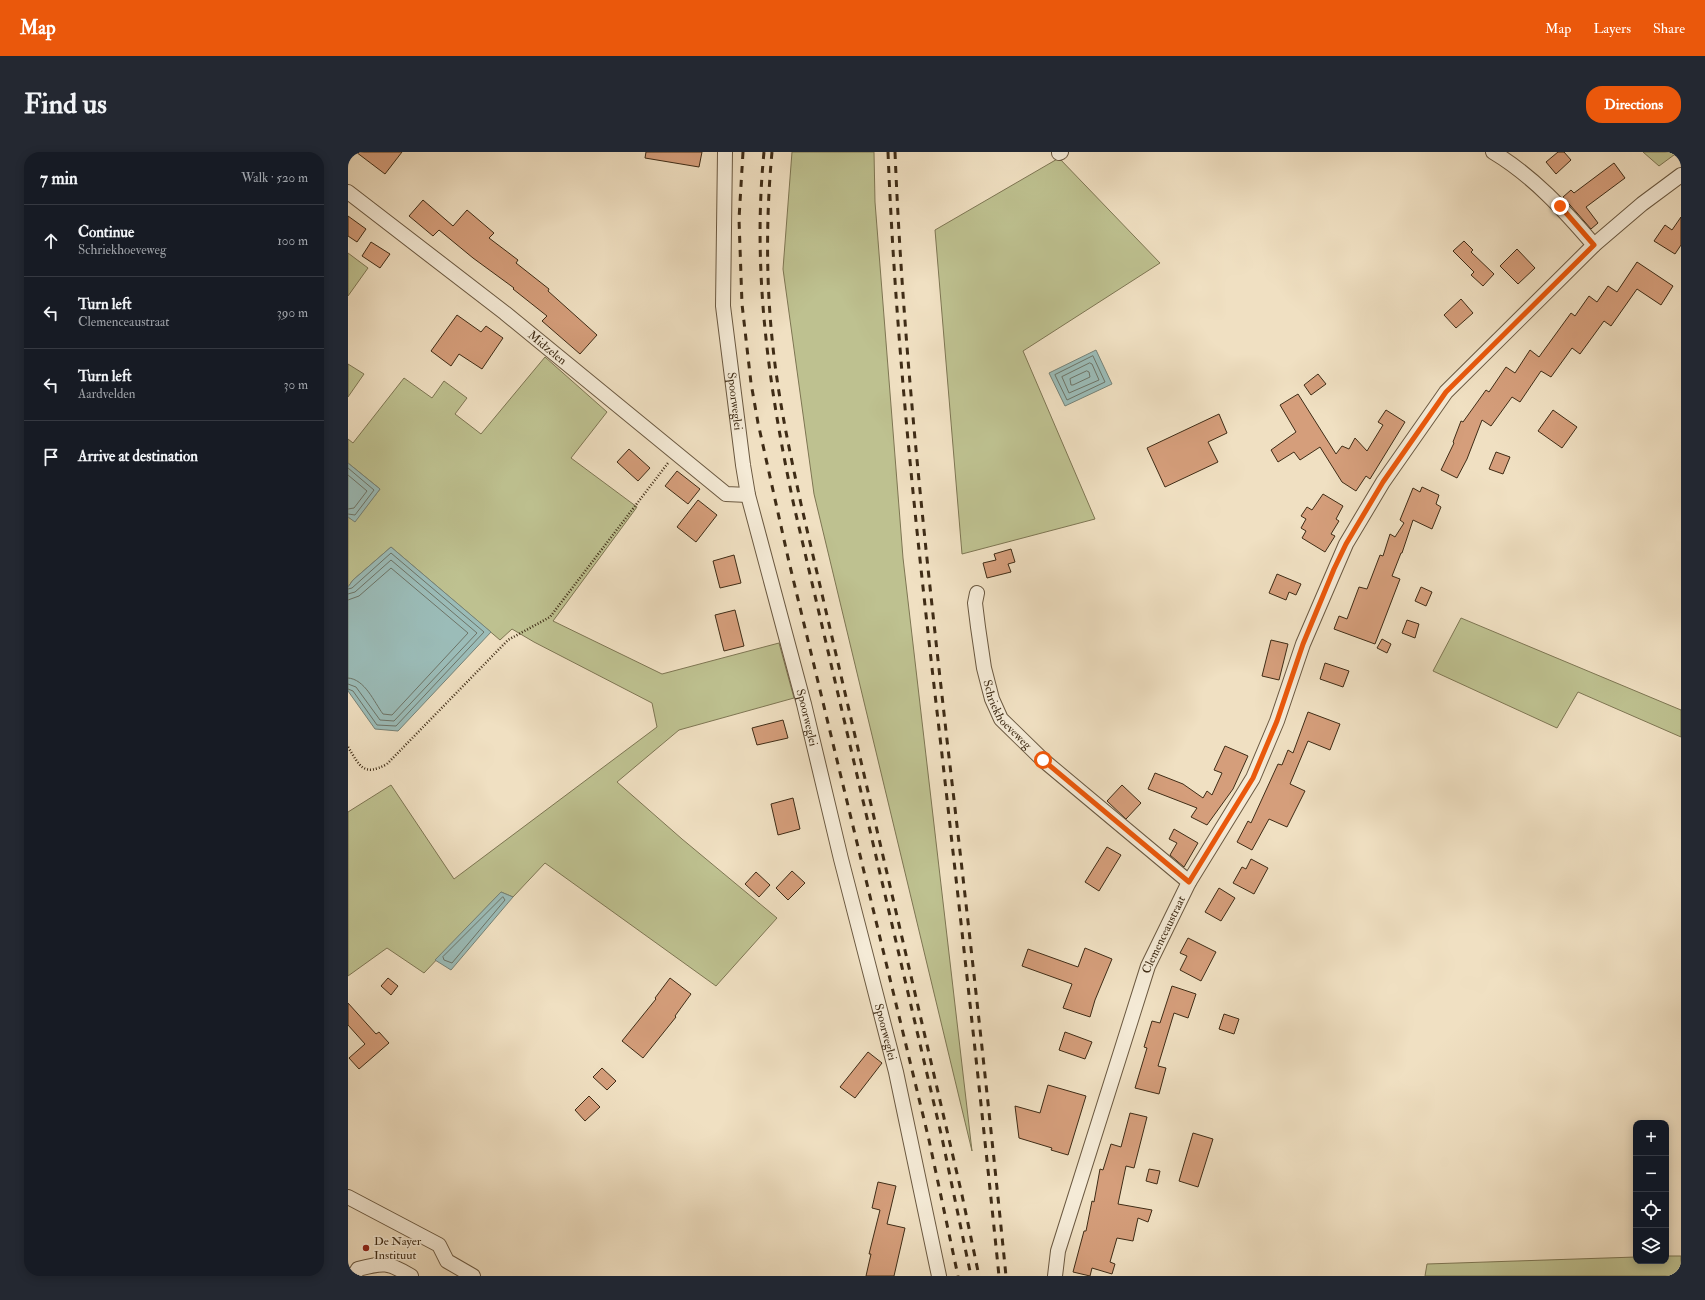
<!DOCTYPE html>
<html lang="en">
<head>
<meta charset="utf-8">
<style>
	body { margin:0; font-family:"IM FELL Double Pica",serif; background:#242831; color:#f1f3f6 }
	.controls { position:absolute; right:12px; bottom:12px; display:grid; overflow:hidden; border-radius:8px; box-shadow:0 2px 10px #0003 }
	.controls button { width:36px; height:36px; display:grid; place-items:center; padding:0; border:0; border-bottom:1px solid #363941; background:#171b24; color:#f1f3f6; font:20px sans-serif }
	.stop { position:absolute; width:12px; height:12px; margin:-9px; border:3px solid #ea580c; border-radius:50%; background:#fff }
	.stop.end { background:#ea580c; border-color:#fff; box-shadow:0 1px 4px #0008 }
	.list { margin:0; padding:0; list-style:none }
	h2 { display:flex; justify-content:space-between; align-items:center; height:52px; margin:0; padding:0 16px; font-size:17px }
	h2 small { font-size:13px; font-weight:400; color:#9ea1a6 }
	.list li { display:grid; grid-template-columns:26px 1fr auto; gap:12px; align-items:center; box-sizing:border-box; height:72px; padding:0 16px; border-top:1px solid #363941 }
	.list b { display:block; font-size:15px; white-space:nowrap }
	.list p { margin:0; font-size:13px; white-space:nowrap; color:#9ea1a6 }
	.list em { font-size:13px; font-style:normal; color:#9ea1a6 }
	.icon { flex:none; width:22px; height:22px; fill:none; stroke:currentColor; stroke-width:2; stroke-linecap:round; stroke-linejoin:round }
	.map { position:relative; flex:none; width:1333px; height:1124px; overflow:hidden; border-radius:16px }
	header { display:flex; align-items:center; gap:24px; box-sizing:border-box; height:56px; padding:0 20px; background:#ea580c; color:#fff }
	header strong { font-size:19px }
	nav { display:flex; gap:22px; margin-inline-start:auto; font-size:14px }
	.intro { display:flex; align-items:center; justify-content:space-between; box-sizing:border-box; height:96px; padding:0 24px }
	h1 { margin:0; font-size:28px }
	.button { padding:10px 18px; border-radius:16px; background:#ea580c; color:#fff; font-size:14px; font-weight:700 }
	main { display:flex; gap:24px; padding:0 24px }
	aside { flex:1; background:#171b24; border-radius:16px; box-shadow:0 2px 10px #0003 }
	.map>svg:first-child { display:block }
</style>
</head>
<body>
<header>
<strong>Map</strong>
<nav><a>Map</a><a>Layers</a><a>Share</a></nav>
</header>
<div class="intro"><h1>Find us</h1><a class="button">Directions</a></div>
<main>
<aside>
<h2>7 min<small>Walk · 520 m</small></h2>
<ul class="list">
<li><svg class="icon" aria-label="ahead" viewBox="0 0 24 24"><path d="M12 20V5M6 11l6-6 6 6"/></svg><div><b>Continue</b><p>Schriekhoeveweg</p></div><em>100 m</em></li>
<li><svg class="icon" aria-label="left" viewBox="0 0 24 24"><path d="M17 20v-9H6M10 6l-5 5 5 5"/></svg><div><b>Turn left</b><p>Clemenceaustraat</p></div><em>390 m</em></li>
<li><svg class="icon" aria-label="left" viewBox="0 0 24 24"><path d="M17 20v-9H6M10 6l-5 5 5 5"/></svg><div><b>Turn left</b><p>Aardvelden</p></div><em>30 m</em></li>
<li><svg class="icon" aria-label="arrive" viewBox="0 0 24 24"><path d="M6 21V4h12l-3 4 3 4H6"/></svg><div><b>Arrive at destination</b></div></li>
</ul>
</aside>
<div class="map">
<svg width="1333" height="1124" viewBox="0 0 1333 1124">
	<rect width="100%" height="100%" fill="#f0e0c2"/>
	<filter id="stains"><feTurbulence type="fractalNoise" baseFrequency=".005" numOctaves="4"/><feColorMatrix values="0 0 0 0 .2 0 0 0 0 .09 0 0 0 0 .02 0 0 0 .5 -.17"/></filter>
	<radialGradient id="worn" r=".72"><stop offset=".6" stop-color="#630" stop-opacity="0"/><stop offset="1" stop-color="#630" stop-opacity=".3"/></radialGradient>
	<!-- green -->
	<g fill="#bec190" stroke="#7e7653">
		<polygon points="444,0 526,0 527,50 555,406 624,999 466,342 435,117"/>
		<polygon points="1295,0 1330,0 1311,14"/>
		<polygon points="711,6 812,111 675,199 747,367 614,402 587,78"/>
		<polygon points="0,101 20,116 0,144"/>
		<polygon points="197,205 259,260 223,306 289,355 205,469 314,522 431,491 446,546 331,578 269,630 334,687 429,766 368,834 197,711 165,745 153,740 76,821 39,796 0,824 0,660 43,633 106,727 309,575 304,551 186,490 164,477 152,488 43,395 5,428 0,435 0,365 7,369 32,337 0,311 0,287 5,291 56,226 84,246 96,229 119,246 107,262 133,282"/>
		<polygon points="0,212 16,222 0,245"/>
		<polygon points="1113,466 1333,558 1333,585 1230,540 1209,576 1085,519"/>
		<polygon points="1318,1104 1333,1104 1333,1124 1077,1124 1079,1112 1288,1105 1288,1109 1318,1109"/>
	</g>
	<!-- water -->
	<g fill="#9bbcb8" stroke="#768277">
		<polygon points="748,198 764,232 717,254 701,221"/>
		<polygon points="0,311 32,337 7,370 0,365"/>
		<polygon points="43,395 143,480 50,579 27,577 0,539 0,435 5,428"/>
		<polygon points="153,740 165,745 103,818 87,808"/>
	</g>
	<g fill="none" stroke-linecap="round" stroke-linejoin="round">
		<!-- shore -->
		<g stroke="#6d7467" stroke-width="1">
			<polygon points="745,204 757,230 719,248 707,223"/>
			<polygon points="742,211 744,212 751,228 721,241 714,225"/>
			<polygon points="739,219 741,220 742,225 725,233 723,233 722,227"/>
			<polyline points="0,316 26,338 7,363 0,362"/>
			<polyline points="0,323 19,339 6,356 0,357"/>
			<polyline points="0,437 4,436 43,401 136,480 48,574 29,573 5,539 0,537"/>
			<polyline points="0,442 7,440 43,408 129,481 46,569 32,568 8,535 0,532"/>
			<path d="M0 448 11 444 43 416 120 481 44 563 35 562C26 550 17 527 0 526"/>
			<polygon points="155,745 157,748 104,811 96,808 95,805"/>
		</g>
	</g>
	<!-- building -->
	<g fill="#d59e7b" stroke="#3f2c16">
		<polygon points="8,0 54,0 37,22"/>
		<polygon points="298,0 354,0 351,15 297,6"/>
		<polygon points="1210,0 1216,0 1223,8 1208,22 1198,10"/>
		<polygon points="1266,11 1277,26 1238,55 1250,71 1243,77 1215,45 1223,38 1226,41"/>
		<polygon points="75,48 105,74 119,58 146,81 141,86 170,108 168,111 201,137 200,139 249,183 232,202 194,169 199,164 165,137 166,136 125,106 91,78 85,84 61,64"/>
		<polygon points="0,64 18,77 9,90 0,84"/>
		<polygon points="1333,65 1333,93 1327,102 1306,89 1317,73 1324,78"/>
		<polygon points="1116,89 1125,98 1123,100 1146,122 1135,134 1123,123 1126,120 1105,99"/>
		<polygon points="23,90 42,102 32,116 14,104"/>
		<polygon points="1169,97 1187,116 1170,132 1152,114"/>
		<polygon points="1289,110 1325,134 1313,153 1289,137 1263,174 1256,169 1232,202 1224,196 1203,225 1193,219 1172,250 1164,245 1143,274 1134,268 1119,307 1109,326 1093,318 1106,291 1105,290 1113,269 1115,270 1138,238 1141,240 1158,215 1167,221 1182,198 1191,205 1223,161 1227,164 1241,144 1249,150 1260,134 1269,140"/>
		<polygon points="1113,147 1125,161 1108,176 1096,163"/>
		<polygon points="109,163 133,180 138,174 155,186 134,217 111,202 103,214 83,199"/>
		<polygon points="970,222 978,232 963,243 956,233"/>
		<polygon points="950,242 988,302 994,294 1001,297 1007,286 1019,299 1035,273 1030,270 1038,258 1057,270 1022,327 1018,324 1008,339 994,330 972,295 952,308 946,300 930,310 923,298 948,280 932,253"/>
		<polygon points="1205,258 1229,275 1214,296 1190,279"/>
		<polygon points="871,262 879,281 860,290 870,310 817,335 799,296"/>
		<polygon points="281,297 302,316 290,329 269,310"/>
		<polygon points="1148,300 1162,305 1155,322 1141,317"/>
		<polygon points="329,319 352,337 340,352 317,334"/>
		<polygon points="1074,335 1091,343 1088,352 1093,355 1084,377 1065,368 1054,401 1053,401 1044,424 1052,427 1027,492 986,477 991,464 999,467 1011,435 1019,437 1032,403 1035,404 1042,382 1047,385 1056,371 1052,368 1065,336 1072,340"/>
		<polygon points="975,342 995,354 988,367 991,369 983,382 987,384 977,400 954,386 958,379 953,376 958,367 953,364 959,355 964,358"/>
		<polygon points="350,348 369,363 348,390 329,375"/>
		<polygon points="663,397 667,410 660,412 663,420 639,426 635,411 648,408 646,402"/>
		<polygon points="386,403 393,431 372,436 365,409"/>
		<polygon points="929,422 953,432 948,443 941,440 938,448 921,441"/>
		<polygon points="1073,435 1084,440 1078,454 1067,449"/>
		<polygon points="387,458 396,494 376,499 367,463"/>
		<polygon points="1059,468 1071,472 1067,486 1054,481"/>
		<polygon points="1034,487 1043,492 1039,501 1029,496"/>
		<polygon points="923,488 940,492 931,528 914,524"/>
		<polygon points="977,511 1001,519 995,535 972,527"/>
		<polygon points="960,560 992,572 982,598 960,589 942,632 957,639 939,675 921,667 904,698 889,690 900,669 903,671 930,612 934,613 940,598 945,601"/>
		<polygon points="435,568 440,586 409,593 404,576"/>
		<polygon points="877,594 900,604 885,637 859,673 843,665 849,656 800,637 807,621 835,632 855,646 859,639 864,643 874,621 866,618"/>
		<polygon points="774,633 793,651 778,667 759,649"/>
		<polygon points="445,646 452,677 430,683 423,652"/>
		<polygon points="826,677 850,691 836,715 822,703 829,691 821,687"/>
		<polygon points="759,695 773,703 751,739 737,730"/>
		<polygon points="903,707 920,716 906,742 885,731 894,715 898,717"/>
		<polygon points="444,719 457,731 440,748 428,736"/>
		<polygon points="408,720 422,733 411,745 397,732"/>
		<polygon points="871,736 887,746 873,769 857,760"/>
		<polygon points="840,786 868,800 853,829 832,818 839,804 832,801"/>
		<polygon points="737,796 764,807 747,848 742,865 715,856 724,832 674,814 680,797 730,815"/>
		<polygon points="40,826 50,834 43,843 33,834"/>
		<polygon points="322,826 343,842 327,864 328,865 295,906 274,889 308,847 307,846"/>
		<polygon points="824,834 848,842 840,866 826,861 810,914 818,916 811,942 787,936 799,896 796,895 804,869 812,871"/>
		<polygon points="0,851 28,882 31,880 41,891 11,917 1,906 17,892 0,873"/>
		<polygon points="876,862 891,867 886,882 871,877"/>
		<polygon points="717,880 744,890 737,907 711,898"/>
		<polygon points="520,900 534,911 507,946 492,935"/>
		<polygon points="254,916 268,929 259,938 245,925"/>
		<polygon points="700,933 738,944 720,1003 703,998 704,996 671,986 667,954 692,961"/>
		<polygon points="241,944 252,955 237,969 227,958"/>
		<polygon points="782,961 799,965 786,1016 778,1014 770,1052 804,1058 800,1070 790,1066 785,1089 769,1086 762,1110 767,1112 764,1122 744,1116 742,1124 725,1120 736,1079 738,1079 744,1049 746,1050 752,1017 755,1018 763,992 773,995"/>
		<polygon points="845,981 865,987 850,1035 831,1029"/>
		<polygon points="801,1017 812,1019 809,1032 798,1029"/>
		<polygon points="530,1030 548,1034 539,1072 557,1076 546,1124 518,1124 523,1102 521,1102 532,1058 524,1056"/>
	</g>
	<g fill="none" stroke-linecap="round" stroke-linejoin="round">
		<defs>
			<g id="minor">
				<path id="s1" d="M377 0 375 154 395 313 400 343 456 552 493 707 548 920 591 1124"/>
				<path d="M1145 0C1185 24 1216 58 1246 93"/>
				<polyline points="711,1 713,0"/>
				<path id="s2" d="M0 40 157 161 378 342 400 343"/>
				<path id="s3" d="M629 441 627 451 630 475 636 516 644 547 653 567 695 608 841 730"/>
				<polyline points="0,1045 91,1093 99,1109 125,1124"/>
				<path d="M6 1124 10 1117C36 1110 40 1110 63 1124"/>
				<path id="s4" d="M707 1124 710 1099 800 814 841 730 905 626 929 569 955 492 998 392 1035 330 1098 240 1246 93 1294 52 1333 23"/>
			</g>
		</defs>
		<!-- minor casing -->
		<use href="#minor" stroke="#6b5941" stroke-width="16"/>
		<!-- path -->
		<path stroke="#3f2c16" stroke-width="2.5" stroke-dasharray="1 2" stroke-linecap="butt" d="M0 595C12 614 15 625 39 612L160 488 202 465 320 311"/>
		<!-- minor -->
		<use href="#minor" stroke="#f5ebd7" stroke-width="14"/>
		<!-- rail -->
		<g stroke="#3f2c16" stroke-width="3" stroke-dasharray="7 7" stroke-linecap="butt">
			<polyline points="395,0 391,67 394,152 403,231 410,271 441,410 581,988 610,1124"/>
			<path d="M416 0C404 120 421 237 446 354L594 986 623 1124"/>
			<path d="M424 0C417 75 418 152 429 227 435 269 444 310 453 352L614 1043 631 1124"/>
			<path d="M540 0C548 199 570 396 593 594 613 770 633 947 651 1124"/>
			<path d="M547 0C555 197 577 393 599 588 620 766 640 945 658 1124"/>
		</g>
	</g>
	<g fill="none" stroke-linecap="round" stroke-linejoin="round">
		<!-- route -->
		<polyline stroke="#ea580c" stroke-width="5" points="695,608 841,730 905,626 929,569 955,492 986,417 998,392 1035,330 1098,240 1246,93 1212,54"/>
	</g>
	<!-- markers -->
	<circle fill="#8f2418" stroke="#f5ebd7" stroke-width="1.5" cx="18" cy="1096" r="4"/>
	<g text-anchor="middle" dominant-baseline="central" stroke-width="3" stroke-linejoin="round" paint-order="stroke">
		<!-- street labels -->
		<g font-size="12" fill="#3f2c16" stroke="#f5ebd7">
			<text stroke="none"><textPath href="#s2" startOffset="253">Midzelen</textPath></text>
			<text stroke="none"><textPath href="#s1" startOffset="250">Spoorweglei</textPath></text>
			<text stroke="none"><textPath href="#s3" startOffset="129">Schriekhoeveweg</textPath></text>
			<text stroke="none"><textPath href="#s1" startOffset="575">Spoorweglei</textPath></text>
			<text stroke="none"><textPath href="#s4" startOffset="359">Clemenceaustraat</textPath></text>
			<text stroke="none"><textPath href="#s1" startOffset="899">Spoorweglei</textPath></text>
		</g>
		<!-- poi labels -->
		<g font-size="12" fill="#3f2c16" stroke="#f5ebd7" text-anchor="start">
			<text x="26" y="1089">De Nayer<tspan x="26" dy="14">Instituut</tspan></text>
		</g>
	</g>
	<rect width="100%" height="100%" filter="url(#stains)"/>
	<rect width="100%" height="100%" fill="url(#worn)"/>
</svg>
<div class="controls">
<button>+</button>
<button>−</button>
<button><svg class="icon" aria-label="locate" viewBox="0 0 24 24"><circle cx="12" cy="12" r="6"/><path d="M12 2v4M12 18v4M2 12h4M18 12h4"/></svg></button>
<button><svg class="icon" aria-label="layers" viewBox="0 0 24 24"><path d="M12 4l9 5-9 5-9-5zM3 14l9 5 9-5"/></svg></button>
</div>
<div class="stop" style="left:695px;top:608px"></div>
<div class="stop end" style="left:1212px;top:54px"></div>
</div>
</main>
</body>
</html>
